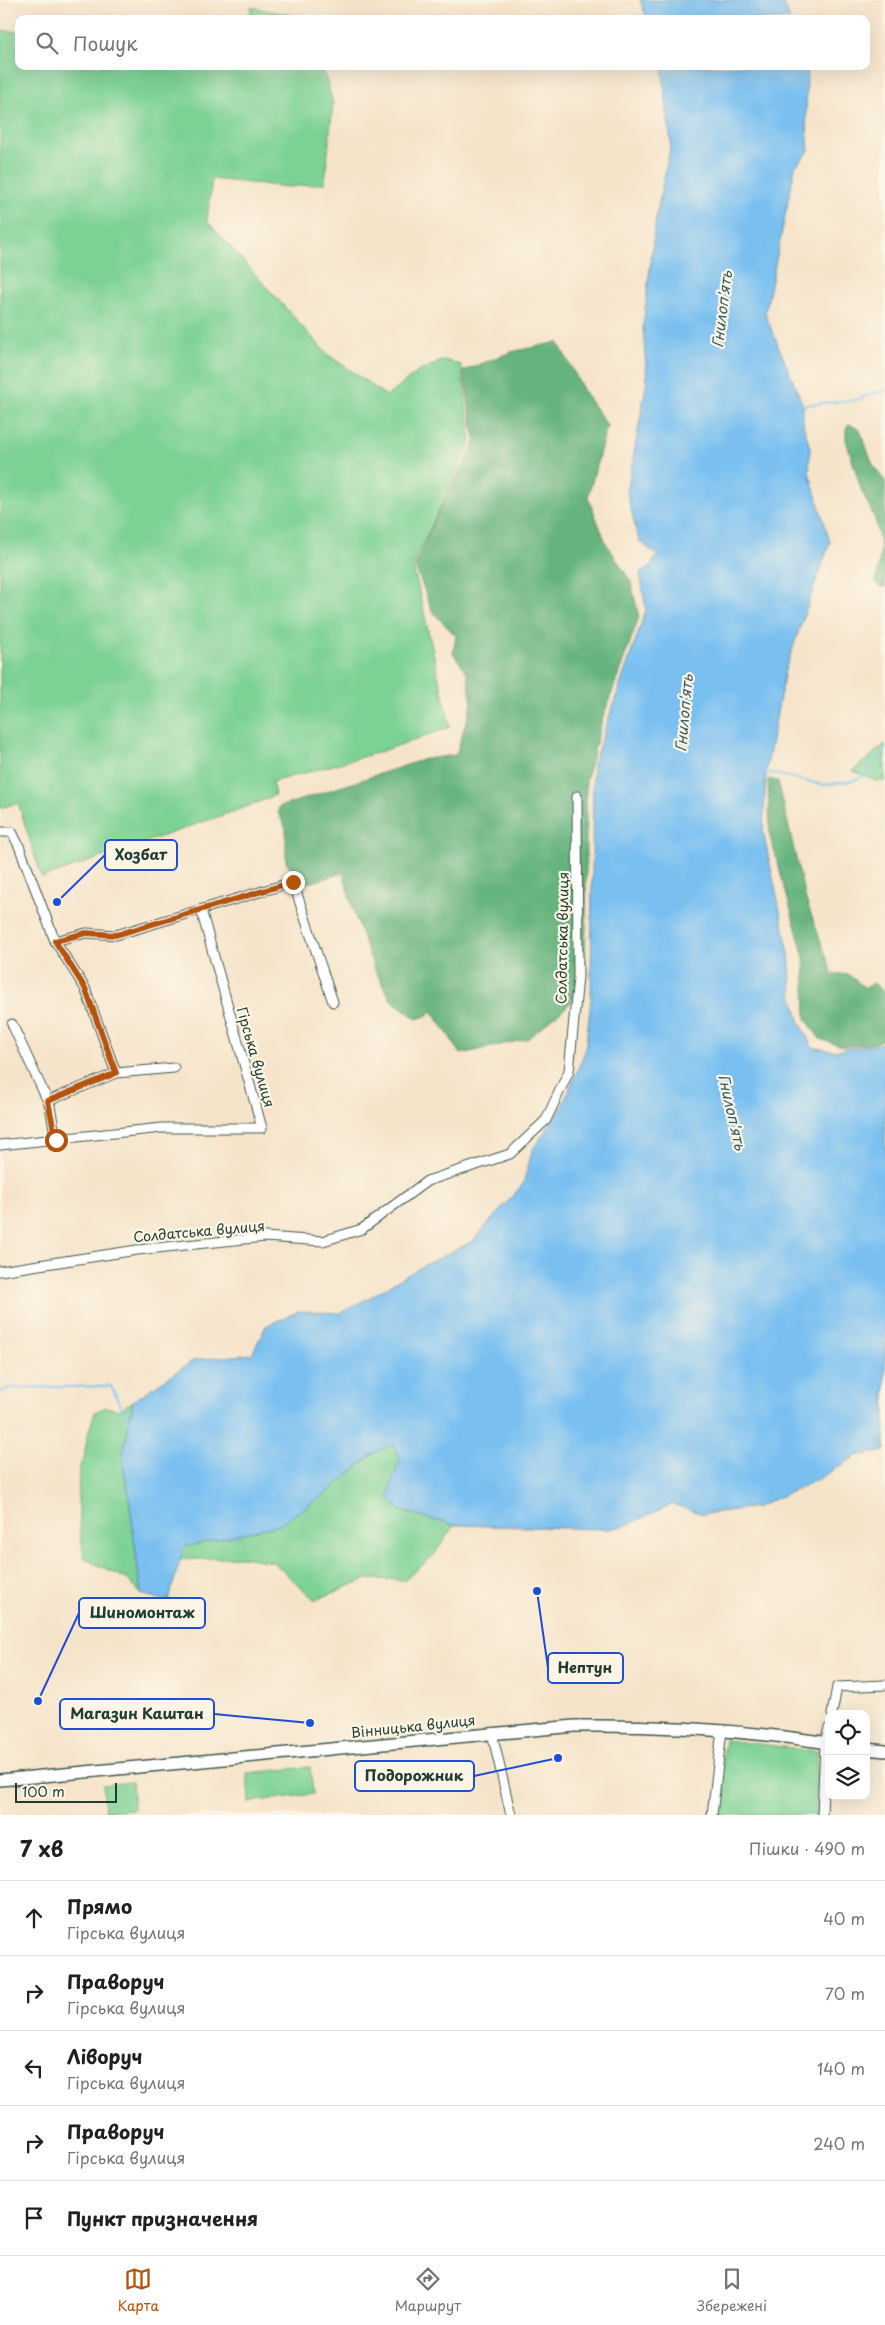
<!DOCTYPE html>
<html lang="uk">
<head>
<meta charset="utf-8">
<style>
	body { margin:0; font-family:"Playpen Sans",sans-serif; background:#f6f6f6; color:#202124 }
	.controls { position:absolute; right:15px; bottom:15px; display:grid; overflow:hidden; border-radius:10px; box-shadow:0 5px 20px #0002 }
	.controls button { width:45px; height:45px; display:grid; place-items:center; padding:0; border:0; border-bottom:1px solid #e0e0e0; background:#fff; color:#202124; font:25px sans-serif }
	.scale { position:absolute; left:15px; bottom:12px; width:102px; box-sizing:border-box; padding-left:5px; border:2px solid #1f3d34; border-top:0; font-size:14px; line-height:18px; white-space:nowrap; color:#1f3d34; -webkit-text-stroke:4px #fcf5e5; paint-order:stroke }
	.stop { position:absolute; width:15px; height:15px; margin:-11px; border:4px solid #b45309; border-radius:50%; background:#fff }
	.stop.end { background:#b45309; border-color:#fff; box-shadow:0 1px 5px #0008 }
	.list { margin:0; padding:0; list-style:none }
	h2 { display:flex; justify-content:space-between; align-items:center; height:65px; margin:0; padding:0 20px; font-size:21px }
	h2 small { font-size:16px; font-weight:400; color:#757577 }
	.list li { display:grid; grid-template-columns:32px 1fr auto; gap:15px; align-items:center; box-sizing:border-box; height:75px; padding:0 20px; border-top:1px solid #e0e0e0 }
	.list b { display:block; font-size:19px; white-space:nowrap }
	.list p { margin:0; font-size:16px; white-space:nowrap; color:#757577 }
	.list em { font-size:16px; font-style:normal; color:#757577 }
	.icon { flex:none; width:28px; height:28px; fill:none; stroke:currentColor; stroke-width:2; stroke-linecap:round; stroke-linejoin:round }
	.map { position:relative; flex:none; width:885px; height:1815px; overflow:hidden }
	.search { position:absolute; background:#fff; box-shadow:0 5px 20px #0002; left:15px; right:15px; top:15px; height:55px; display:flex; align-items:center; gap:12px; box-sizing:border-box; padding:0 18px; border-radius:10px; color:#757577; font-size:19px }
	.sheet { height:440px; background:#fff }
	nav { display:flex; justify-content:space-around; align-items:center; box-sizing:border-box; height:70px; border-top:1px solid #e0e0e0; background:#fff; font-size:14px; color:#757577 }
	nav a { display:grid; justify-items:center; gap:2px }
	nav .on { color:#b45309 }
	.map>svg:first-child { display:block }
</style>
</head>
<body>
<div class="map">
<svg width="885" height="1815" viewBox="0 0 885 1815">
	<rect width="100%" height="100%" fill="#fcf5e5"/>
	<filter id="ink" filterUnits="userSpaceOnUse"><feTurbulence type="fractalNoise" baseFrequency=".02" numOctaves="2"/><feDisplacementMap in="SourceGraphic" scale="10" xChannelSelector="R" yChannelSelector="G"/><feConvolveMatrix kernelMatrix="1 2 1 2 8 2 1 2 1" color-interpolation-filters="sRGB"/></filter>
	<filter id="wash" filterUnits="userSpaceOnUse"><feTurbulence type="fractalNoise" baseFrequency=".0096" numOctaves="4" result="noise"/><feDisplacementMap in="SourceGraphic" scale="20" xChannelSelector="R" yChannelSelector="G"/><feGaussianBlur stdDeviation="1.12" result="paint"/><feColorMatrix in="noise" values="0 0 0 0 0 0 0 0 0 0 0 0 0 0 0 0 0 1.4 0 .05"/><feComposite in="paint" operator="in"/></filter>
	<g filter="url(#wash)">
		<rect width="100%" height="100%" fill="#f6e4ca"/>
		<!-- green -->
		<g fill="#7cd195" stroke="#4e8764">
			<polygon points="251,7 307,18 308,19 250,19"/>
			<polygon points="0,30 19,32 19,66 322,66 333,102 325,183 289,187 212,179 207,221 327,354 387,396 419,371 444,360 461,365 471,442 413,564 450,727 380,752 272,782 275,795 249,806 42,878 18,803 0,808"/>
			<polygon points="885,744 885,781 876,781 853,771"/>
			<polygon points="133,1401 122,1459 129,1496 141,1594 127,1579 85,1559 81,1540 78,1499 79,1467 84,1459 87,1437 95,1412 106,1407 119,1410"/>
			<polygon points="394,1443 400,1462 401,1511 454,1525 434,1555 405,1580 366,1579 315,1600 273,1562 242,1557 180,1560 184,1547 279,1525 373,1454 384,1446"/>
			<polygon points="725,1740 817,1751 817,1815 717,1815"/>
			<polygon points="310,1767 313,1794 249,1802 247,1773"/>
			<polygon points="132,1782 134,1809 105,1811 103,1785"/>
		</g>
		<!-- forest -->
		<g fill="#65b37e" stroke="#427859">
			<polygon points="558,342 586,395 607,425 588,497 606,543 631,582 639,617 603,717 586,780 586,923 584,987 565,1008 527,1039 461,1054 432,1011 426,1016 417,1019 391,1000 374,968 354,913 343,873 309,883 286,863 286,829 278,812 279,807 425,759 456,755 472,703 467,673 453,653 456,636 432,611 415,565 434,521 475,442 463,371 511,352"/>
			<polygon points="849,424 860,430 872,463 885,481 885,587 879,586 876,582 881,548 875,519 861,489 846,440 846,428"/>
			<polygon points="768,779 778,781 805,897 832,973 849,975 865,988 874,983 885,993 885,1039 875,1043 844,1047 820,1039 806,1019 804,957 770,836"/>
		</g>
		<!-- water -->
		<g fill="#79c0f1" stroke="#4c7e92">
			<polygon points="640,0 783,0 790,19 647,19"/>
			<polygon points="662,66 807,66 806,117 809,151 795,167 765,314 803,405 803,424 810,448 809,472 830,542 785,670 766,772 763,831 789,953 792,993 799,1020 812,1047 833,1051 885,1043 885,1451 856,1456 817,1480 757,1507 703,1514 672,1504 625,1526 609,1529 454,1525 401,1511 388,1499 393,1477 400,1462 394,1444 373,1454 328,1492 279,1525 184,1547 168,1601 141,1594 129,1496 122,1459 133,1401 194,1360 252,1354 266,1326 299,1311 340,1313 369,1298 417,1269 473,1241 523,1184 533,1149 562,1107 585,1052 591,1000 593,764 646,610 640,572 651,566 657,555 639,541 627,493 647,380 643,327 656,217 671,144"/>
		</g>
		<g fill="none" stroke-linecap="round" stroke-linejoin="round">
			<!-- stream -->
			<g stroke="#79c0f1" stroke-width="2">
				<polyline points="803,405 855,400 885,390"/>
				<polyline points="766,772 823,785 851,781 862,777 870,765 885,750"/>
				<polyline points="0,1392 11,1388 111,1386 129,1422"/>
			</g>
		</g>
	</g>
	<g filter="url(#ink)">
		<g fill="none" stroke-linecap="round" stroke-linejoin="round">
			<defs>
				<g id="minor">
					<polyline points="0,832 12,832 19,846 55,941 85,988 116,1073"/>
					<polyline points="55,941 86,933 116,935 293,882 333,1002"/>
					<polyline points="12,1024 50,1106 56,1140"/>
					<polyline points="48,1101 116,1073 174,1068"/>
					<polyline points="0,1145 162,1128 262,1128 201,910"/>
					<polyline points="0,1271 137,1250 265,1237 323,1241 362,1229 427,1181 510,1154 546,1120 569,1071 578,977 577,796"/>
					<polyline points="832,1714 837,1687 885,1685"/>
					<polyline points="492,1733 511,1815"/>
					<polyline points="712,1815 722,1730"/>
					<polyline points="822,1815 825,1742 829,1728"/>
				</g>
				<g id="major">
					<polyline points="866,1749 885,1751"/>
					<path d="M0 1780 575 1726C660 1725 745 1730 829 1743"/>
				</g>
			</defs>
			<!-- minor casing -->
			<use href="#minor" stroke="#3f564a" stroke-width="11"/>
			<!-- major casing -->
			<use href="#major" stroke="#3f564a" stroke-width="14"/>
			<!-- minor -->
			<use href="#minor" stroke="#fff" stroke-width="9"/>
			<!-- major -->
			<use href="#major" stroke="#fff" stroke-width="11"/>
		</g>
	</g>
	<g fill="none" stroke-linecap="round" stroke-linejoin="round" filter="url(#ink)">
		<!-- route -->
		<polyline stroke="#b45309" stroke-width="6" points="56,1140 48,1101 116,1073 85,988 55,941 86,933 116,935 293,882"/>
	</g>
	<g text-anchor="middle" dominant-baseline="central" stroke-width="4.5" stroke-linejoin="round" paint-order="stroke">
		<!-- street labels -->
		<g font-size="14" fill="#1f3d34" stroke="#fcf5e5">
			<text transform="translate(562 938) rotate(-89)">Солдатська вулиця</text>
			<text transform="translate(256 1057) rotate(74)">Гірська вулиця</text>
			<text transform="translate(199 1231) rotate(-5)">Солдатська вулиця</text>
			<text transform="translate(413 1726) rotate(-6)">Вінницька вулиця</text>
		</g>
		<!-- water labels -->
		<g font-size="15" font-style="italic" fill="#365e63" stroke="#fcf5e5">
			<text transform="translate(721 309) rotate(-83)">Гнилоп'ять</text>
			<text transform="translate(683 713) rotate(-85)">Гнилоп'ять</text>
			<text transform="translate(733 1112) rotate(77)">Гнилоп'ять</text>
		</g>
	</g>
	<!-- callouts -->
	<path fill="none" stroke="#1d4ed8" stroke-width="2" d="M57 902L105 855M38 1701L79 1613M537 1591L548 1668M310 1723L214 1714M558 1758L474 1776"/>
	<g fill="#1d4ed8" stroke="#fcf5e5" stroke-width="2">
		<circle cx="57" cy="902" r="5"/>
		<circle cx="38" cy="1701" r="5"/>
		<circle cx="537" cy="1591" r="5"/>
		<circle cx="310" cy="1723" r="5"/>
		<circle cx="558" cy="1758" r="5"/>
	</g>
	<g fill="#fcf5e5" stroke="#1d4ed8" stroke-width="2">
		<rect x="105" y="840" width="72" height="30" rx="5"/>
		<rect x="79" y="1598" width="126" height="30" rx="5"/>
		<rect x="548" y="1653" width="75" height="30" rx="5"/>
		<rect x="60" y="1699" width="154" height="30" rx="5"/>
		<rect x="355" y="1761" width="119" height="30" rx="5"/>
	</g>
	<g font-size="15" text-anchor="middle" font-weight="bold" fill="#1f3d34">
		<text x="141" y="860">Хозбат</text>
		<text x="142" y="1618">Шиномонтаж</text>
		<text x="585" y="1673">Нептун</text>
		<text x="137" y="1719">Магазин Каштан</text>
		<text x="414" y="1781">Подорожник</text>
	</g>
</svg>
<div class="controls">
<button><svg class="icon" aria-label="locate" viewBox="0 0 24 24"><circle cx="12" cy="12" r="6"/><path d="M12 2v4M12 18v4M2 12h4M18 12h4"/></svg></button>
<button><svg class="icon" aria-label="layers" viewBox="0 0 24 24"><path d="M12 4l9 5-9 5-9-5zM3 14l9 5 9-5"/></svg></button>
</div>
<div class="scale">100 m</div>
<div class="stop" style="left:56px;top:1140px"></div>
<div class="stop end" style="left:293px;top:882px"></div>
<div class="search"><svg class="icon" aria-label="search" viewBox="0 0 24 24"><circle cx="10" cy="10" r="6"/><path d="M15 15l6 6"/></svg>Пошук</div>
</div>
<section class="sheet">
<h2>7 хв<small>Пішки · 490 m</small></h2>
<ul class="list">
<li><svg class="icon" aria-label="ahead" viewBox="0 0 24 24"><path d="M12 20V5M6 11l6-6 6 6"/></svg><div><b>Прямо</b><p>Гірська вулиця</p></div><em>40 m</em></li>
<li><svg class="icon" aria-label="right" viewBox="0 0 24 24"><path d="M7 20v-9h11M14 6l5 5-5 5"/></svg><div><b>Праворуч</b><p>Гірська вулиця</p></div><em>70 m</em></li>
<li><svg class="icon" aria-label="left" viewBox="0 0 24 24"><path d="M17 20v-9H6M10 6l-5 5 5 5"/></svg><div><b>Ліворуч</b><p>Гірська вулиця</p></div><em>140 m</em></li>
<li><svg class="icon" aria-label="right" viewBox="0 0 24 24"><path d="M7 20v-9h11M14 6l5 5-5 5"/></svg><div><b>Праворуч</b><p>Гірська вулиця</p></div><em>240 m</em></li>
<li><svg class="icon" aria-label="arrive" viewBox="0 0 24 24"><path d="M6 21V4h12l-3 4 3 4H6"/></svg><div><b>Пункт призначення</b></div></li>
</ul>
</section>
<nav>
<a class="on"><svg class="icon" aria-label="map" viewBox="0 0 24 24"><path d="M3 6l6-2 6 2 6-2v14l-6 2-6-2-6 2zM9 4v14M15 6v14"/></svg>Карта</a>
<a><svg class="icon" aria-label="directions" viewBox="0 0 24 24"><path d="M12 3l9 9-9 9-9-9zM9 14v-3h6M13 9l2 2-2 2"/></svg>Маршрут</a>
<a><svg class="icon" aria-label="saved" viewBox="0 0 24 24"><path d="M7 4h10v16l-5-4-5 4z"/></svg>Збережені</a>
</nav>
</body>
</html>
